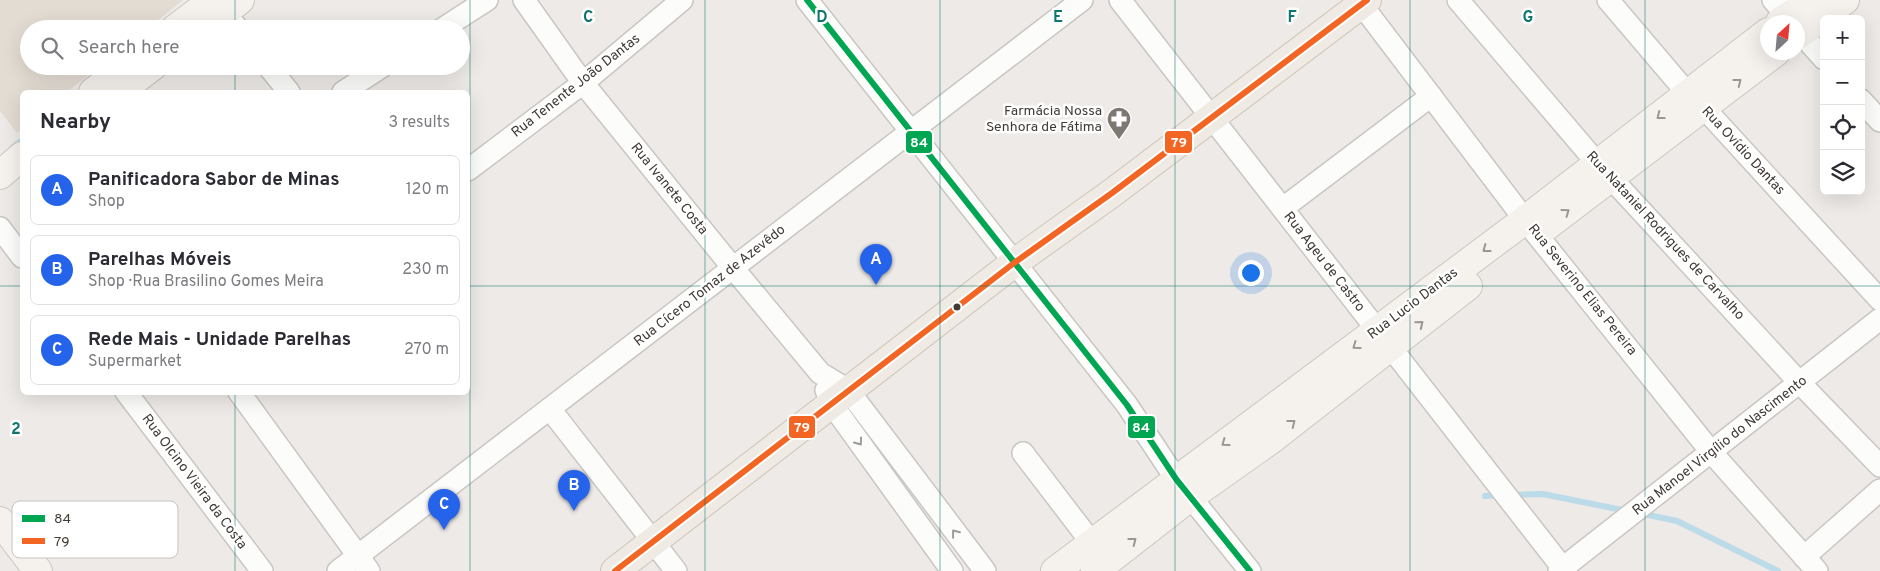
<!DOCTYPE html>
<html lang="en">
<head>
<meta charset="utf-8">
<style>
	body { margin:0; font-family:Overpass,sans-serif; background:#f7f7f7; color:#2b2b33 }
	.controls { position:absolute; right:15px; top:15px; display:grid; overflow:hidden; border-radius:8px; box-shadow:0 5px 20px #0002 }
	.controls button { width:45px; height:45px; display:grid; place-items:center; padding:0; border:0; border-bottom:1px solid #e1e1e2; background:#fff; color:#2b2b33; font:25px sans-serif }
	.compass { position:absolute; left:1760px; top:15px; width:45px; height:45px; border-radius:50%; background:#fff; box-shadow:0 5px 20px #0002; rotate:26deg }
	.you { position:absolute; left:1250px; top:272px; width:18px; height:18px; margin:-12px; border:4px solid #fff; border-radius:50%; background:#1a73e8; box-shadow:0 0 0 8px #1a73e833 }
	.badge { display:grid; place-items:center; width:32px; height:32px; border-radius:50%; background:#2563eb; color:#fff; font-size:16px; font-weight:700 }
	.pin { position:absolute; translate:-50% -41px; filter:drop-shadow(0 1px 2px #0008) }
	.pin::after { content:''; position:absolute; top:26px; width:18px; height:15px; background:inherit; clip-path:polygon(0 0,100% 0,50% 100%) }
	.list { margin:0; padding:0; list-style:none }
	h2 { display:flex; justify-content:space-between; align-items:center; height:65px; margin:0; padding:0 20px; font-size:21px }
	h2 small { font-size:16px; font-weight:400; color:#7c7c81 }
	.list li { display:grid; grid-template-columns:32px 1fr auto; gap:15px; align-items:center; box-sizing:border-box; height:70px; margin:0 10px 10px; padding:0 10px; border:1px solid #e1e1e2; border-radius:8px }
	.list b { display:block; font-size:19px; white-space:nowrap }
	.list p { margin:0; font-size:16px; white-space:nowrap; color:#7c7c81 }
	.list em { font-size:16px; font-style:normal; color:#7c7c81 }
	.icon { flex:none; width:28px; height:28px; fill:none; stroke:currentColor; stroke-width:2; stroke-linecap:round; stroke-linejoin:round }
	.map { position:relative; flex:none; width:1880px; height:571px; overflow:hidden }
	.search { position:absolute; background:#fff; box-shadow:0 5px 20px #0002; left:20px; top:20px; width:450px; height:55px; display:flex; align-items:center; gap:12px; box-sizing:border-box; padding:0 18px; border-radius:28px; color:#7c7c81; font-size:19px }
	.panel { position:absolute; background:#fff; box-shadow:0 5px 20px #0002; left:20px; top:90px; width:450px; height:305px; border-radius:8px }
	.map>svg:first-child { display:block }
</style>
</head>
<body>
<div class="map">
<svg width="1880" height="571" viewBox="0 0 1880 571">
	<rect width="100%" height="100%" fill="#edeae7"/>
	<!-- education -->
	<polygon fill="#e3dcd3" points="0,0 183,0 147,29 29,29 29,66 100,66 67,92 22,92 22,128 17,133 0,111"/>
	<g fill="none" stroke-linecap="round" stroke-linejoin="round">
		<!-- stream -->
		<g stroke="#bbdbe8" stroke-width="6">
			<polyline points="13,147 22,140"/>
			<polyline points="1511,495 1543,494 1627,511"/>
			<polyline points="1485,496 1501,495"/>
			<polyline points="1639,513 1677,521 1778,571"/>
		</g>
		<defs>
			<g id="street">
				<polyline points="215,0 238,29"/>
				<polyline points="524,0 583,83 733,268 820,373 848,390 985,571"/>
				<polyline points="807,0 1127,405 1176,479 1250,571"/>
				<polyline points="1120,0 1565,571"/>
				<polyline points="1358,0 1525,220 1712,453 1817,571"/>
				<polyline points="1458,0 1597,163 1800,383 1880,466"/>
				<polyline points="1608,0 1688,94 1704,108 1880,300"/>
				<polyline points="1773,0 1792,22"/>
				<polyline points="442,29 487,0"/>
				<polyline points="1798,30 1824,59"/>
				<polyline points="268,66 289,92"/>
				<polyline points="343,92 383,66"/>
				<polyline points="1861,100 1880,121"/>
				<polyline points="468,170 583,83 682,0"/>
				<polyline points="1283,208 1431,96"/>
				<polyline points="0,228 22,257"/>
				<polyline points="826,390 831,403 952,571"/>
				<polyline points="126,392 262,571"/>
				<polyline points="239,392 369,571"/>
				<polyline points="550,409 676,571"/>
				<polyline points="1023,453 1101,555"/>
				<polyline points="1804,557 1880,490"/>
				<polyline points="338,571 1082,0"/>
				<polyline points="1559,571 1880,319"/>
			</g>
			<g id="secondary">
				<polyline points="1780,22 1811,0"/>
				<polyline points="175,29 213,0"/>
				<polyline points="202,29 240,0"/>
				<polyline points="1798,35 1845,0"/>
				<polyline points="93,92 127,66"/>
				<polyline points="119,92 153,66"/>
				<polyline points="0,175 22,156"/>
				<polyline points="1544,228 1776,52"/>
				<polyline points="0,521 38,571"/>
				<polyline points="1055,571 1525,220 1768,32"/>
				<polyline points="1095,571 1190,497 1272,439 1468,286"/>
			</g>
			<polyline id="primary" points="615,571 1014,263 1112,193 1367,0"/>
		</defs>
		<!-- street casing -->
		<use href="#street" stroke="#c9c6c3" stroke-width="24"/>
		<!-- secondary casing -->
		<use href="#secondary" stroke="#ccc6be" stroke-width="30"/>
		<!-- primary casing -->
		<use href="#primary" stroke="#cec4b6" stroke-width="30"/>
		<!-- street -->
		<use href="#street" stroke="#fcfcfb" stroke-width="21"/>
		<!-- secondary -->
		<use href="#secondary" stroke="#f5f2ee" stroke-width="28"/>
		<!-- primary -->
		<use href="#primary" stroke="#efeae3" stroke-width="28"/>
		<defs>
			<polyline id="bus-1" points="807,0 1127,405 1176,479 1250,571"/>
			<polyline id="bus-2" points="615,571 1014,263 1112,193 1367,0"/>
		</defs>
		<!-- bus-1 casing -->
		<use href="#bus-1" stroke="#fff" stroke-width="10"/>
		<!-- bus-2 casing -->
		<use href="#bus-2" stroke="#fff" stroke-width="10"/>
		<!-- bus-1 -->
		<use href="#bus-1" stroke="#00a651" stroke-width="6"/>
		<!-- bus-2 -->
		<use href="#bus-2" stroke="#f26522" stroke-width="6"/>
	</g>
	<!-- one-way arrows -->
	<defs><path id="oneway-chevron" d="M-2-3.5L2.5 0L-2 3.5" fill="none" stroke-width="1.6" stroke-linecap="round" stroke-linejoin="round" transform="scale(1.25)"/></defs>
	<g stroke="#9c9692">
		<use href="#oneway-chevron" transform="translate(1738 82) rotate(-38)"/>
		<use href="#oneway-chevron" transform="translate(1660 116) rotate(142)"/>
		<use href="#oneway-chevron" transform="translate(1566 212) rotate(-36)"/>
		<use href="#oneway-chevron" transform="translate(1486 249) rotate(143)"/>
		<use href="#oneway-chevron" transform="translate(1420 324) rotate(-39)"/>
		<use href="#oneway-chevron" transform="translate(1356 346) rotate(144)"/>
		<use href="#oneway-chevron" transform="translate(1292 423) rotate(-38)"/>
		<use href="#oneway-chevron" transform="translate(1225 443) rotate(144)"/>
		<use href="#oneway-chevron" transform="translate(1133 541) rotate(-38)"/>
	</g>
	<g stroke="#9f9c98">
		<use href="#oneway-chevron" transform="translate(859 442) rotate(54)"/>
		<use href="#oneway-chevron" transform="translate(955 533) rotate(-128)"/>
	</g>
	<!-- grid -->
	<path fill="none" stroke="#0f766e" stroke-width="1" stroke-opacity="0.55" d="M235 0V29M470 0V571M705 0V571M940 0V571M1175 0V571M1410 0V571M1645 0V571M235 66V92M0 286H22M468 286H1880M235 392V571"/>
	<!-- icons -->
	<defs>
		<symbol id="pharmacy-pin" viewBox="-11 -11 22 30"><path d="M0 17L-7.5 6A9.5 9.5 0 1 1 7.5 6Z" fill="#7e7873" stroke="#fff"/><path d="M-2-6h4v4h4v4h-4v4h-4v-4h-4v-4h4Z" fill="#fff"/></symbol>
	</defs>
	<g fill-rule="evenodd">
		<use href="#pharmacy-pin" x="1105" y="105" width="28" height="38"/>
	</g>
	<!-- markers -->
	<circle fill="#423b35" stroke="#fff" stroke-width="2" cx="957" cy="307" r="4.5"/>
	<g text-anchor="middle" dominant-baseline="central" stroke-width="5" stroke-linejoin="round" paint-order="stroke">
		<!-- street labels -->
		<g font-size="14" fill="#423b35" stroke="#fff">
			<text transform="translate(576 86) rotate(-38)">Rua Tenente João Dantas</text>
			<text transform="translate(1743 151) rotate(47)">Rua Ovídio Dantas</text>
			<text transform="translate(669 189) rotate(51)">Rua Ivanete Costa</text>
			<text transform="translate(1665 236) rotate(47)">Rua Nataniel Rodrigues de Carvalho</text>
			<text transform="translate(1324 262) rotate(52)">Rua Ageu de Castro</text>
			<text transform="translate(710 286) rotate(-38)">Rua Cícero Tomaz de Azevêdo</text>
			<text transform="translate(1582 290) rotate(51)">Rua Severino Elias Pereira</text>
			<text transform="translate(1413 304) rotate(-37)">Rua Lucio Dantas</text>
			<text transform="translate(1720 446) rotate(-38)">Rua Manoel Virgílio do Nascimento</text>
			<text transform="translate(194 482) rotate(53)">Rua Olcino Vieira da Costa</text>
		</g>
		<!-- poi labels -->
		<g font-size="14" fill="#423b35" stroke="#fff" text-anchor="end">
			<text x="1102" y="111">Farmácia Nossa<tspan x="1102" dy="16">Senhora de Fátima</tspan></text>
		</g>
	</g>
	<!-- legend -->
	<rect x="12" y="501" width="166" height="57" rx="8" fill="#fff" stroke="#c6c4c2" stroke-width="1"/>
	<rect x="22" y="515" width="23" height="7" fill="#00a651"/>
	<rect x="22" y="538" width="23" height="6" fill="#f26522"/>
	<g font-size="14" fill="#423b35">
		<text x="54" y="523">84</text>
		<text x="54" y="546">79</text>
	</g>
	<g font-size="16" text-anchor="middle" font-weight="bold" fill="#0f766e" stroke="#fff" stroke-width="5" stroke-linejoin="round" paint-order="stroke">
		<text x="588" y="22">C</text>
		<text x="822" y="22">D</text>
		<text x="1058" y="22">E</text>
		<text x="1292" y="22">F</text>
		<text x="1528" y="22">G</text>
		<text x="16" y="434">2</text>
	</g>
	<g stroke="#fff" stroke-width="2">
		<rect x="905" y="130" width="28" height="24" rx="5" fill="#00a651"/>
		<rect x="1164" y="130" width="29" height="24" rx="5" fill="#f26522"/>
		<rect x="1127" y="415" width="29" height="24" rx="5" fill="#00a651"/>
		<rect x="788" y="415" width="28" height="24" rx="5" fill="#f26522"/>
	</g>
	<g font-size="14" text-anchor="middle" font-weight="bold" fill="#fff">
		<text x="919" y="147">84</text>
		<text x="1179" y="147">79</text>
		<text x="1141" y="432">84</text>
		<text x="802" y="432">79</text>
	</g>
</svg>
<div class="controls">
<button>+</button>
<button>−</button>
<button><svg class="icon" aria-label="locate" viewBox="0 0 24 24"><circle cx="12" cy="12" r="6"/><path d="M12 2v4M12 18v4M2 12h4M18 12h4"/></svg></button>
<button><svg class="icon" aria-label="layers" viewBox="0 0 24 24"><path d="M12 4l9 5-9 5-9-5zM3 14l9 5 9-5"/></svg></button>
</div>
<svg class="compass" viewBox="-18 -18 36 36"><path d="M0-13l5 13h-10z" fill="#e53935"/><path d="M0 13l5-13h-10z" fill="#7c7c81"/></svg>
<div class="you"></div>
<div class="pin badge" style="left:876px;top:285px">A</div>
<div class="pin badge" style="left:574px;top:511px">B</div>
<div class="pin badge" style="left:444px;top:530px">C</div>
<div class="search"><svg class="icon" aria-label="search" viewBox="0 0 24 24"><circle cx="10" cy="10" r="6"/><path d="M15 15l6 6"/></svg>Search here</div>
<section class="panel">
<h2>Nearby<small>3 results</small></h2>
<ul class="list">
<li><span class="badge">A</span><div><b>Panificadora Sabor de Minas</b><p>Shop</p></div><em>120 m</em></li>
<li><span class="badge">B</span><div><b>Parelhas Móveis</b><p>Shop · Rua Brasilino Gomes Meira</p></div><em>230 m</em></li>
<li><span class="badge">C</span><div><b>Rede Mais - Unidade Parelhas</b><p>Supermarket</p></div><em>270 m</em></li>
</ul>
</section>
</div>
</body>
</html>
